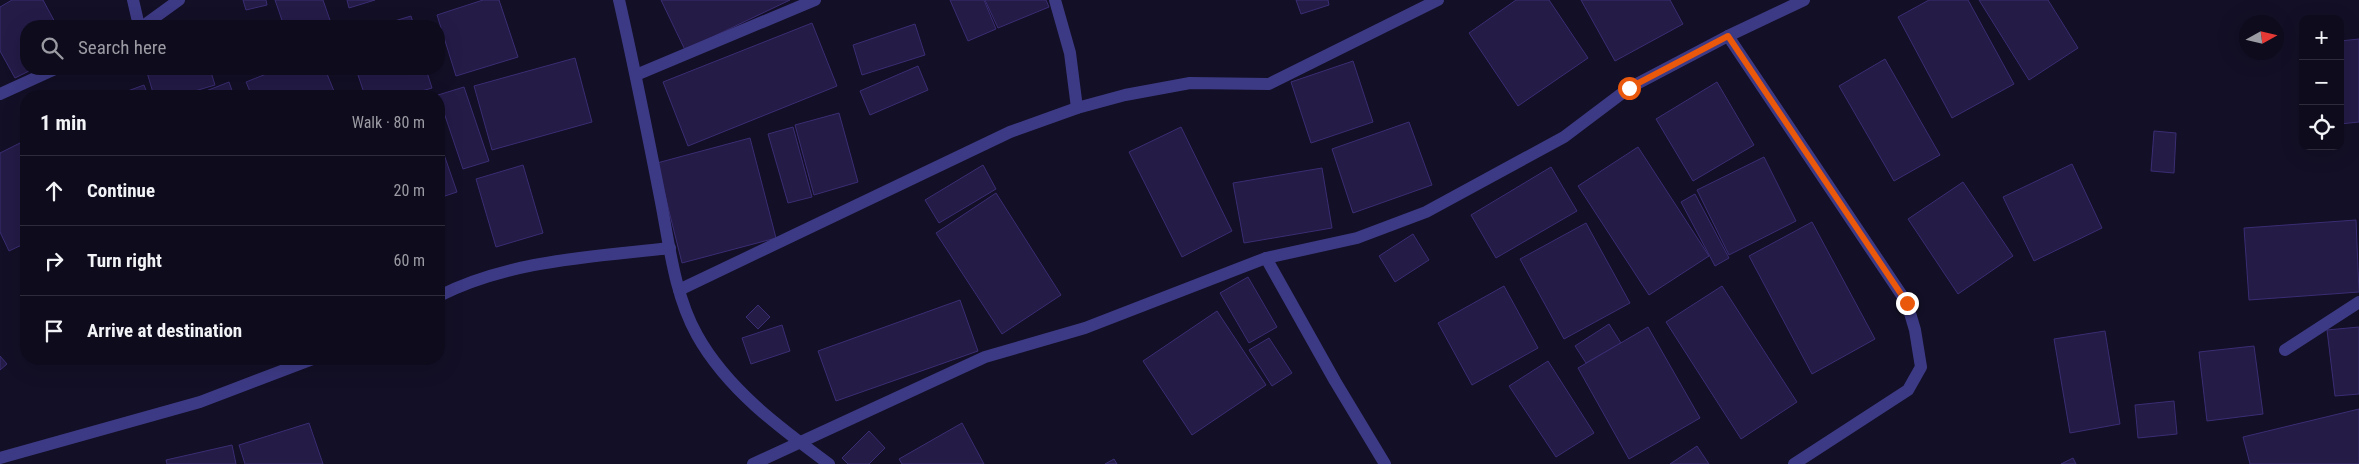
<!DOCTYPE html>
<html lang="en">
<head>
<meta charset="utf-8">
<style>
	body { margin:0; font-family:"Roboto Condensed",sans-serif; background:#1c1929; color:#f1f3f6 }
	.controls { position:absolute; right:15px; top:15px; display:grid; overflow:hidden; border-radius:10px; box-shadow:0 5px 20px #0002 }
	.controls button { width:45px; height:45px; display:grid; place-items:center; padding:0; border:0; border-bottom:1px solid #2e2b3b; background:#0e0b1c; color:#f1f3f6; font:25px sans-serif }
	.compass { position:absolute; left:2239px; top:15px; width:45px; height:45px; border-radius:50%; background:#0e0b1c; box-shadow:0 5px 20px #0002; rotate:82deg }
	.stop { position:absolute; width:15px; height:15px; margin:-11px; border:4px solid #ea580c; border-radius:50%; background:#fff }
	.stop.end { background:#ea580c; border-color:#fff; box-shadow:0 1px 5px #0008 }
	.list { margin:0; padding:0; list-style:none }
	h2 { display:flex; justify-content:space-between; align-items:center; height:65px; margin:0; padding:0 20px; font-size:21px }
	h2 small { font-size:16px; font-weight:400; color:#9b9ba3 }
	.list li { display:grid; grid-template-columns:32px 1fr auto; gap:15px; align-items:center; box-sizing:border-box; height:70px; padding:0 20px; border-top:1px solid #2e2b3b }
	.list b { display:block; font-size:19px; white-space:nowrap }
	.list em { font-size:16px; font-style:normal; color:#9b9ba3 }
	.icon { flex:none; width:28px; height:28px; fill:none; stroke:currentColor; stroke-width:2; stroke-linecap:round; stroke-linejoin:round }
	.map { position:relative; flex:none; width:2359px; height:464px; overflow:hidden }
	.search { position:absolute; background:#0e0b1c; box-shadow:0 5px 20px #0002; left:20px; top:20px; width:425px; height:55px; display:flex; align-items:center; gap:12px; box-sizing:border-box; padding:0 18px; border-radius:20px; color:#9b9ba3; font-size:19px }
	.panel { position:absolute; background:#0e0b1c; box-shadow:0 5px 20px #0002; left:20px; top:90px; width:425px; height:275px; border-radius:20px }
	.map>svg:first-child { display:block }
</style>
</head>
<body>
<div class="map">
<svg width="2359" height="464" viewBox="0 0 2359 464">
	<rect width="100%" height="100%" fill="#130f26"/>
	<!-- building -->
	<g fill="#241b47" stroke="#3b2d73">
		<polygon points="12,0 43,0 57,26 26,26 26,69 33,69 15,78 0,51 0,7"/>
		<polygon points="243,0 266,0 267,5 246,10"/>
		<polygon points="275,0 323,0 332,26 284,26"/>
		<polygon points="347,0 375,0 349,8"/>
		<polygon points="483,0 499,0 518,57 456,76 437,15"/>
		<polygon points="661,0 790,0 685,50"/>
		<polygon points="950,0 984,0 996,29 968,41"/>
		<polygon points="985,0 1046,0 1049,7 998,28"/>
		<polygon points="1296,0 1328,0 1329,5 1301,14"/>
		<polygon points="1516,0 1549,0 1588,58 1518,106 1469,33"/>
		<polygon points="1581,0 1670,0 1683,24 1615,61"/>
		<polygon points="1929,0 1968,0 2014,84 1952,118 1898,17"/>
		<polygon points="1979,0 2048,0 2078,48 2029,80"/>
		<polygon points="411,16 414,26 378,26"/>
		<polygon points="812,23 837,86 688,146 663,82"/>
		<polygon points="915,24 925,55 862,75 853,45"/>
		<polygon points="2359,39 2359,122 2340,124 2340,41"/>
		<polygon points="575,58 592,122 492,150 474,86"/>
		<polygon points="1885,59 1940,155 1894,181 1839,86"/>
		<polygon points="1353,61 1373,122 1311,143 1291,82"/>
		<polygon points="918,66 928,90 870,115 860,91"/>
		<polygon points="146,69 210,69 215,85 178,96 154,96"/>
		<polygon points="279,69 325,69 336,96 252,96 246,82"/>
		<polygon points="356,69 426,69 432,88 405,96 365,96"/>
		<polygon points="229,82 234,96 193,96"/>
		<polygon points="1717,82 1754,145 1693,181 1656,119"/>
		<polygon points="144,85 148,96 114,96"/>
		<polygon points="464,87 489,161 463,169 438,95"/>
		<polygon points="839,113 858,182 814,195 795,125"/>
		<polygon points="1409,122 1432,185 1353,213 1332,149"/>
		<polygon points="793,127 812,197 788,203 768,134"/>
		<polygon points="1181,127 1232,231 1182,257 1129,152"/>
		<polygon points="2154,131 2176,133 2174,173 2151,171"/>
		<polygon points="750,138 776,238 682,263 657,163"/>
		<polygon points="26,140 26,243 9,251 0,232 0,153"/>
		<polygon points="439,140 457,192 439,198"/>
		<polygon points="1638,147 1709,256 1649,295 1578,186"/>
		<polygon points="1764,157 1796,221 1729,255 1697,190"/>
		<polygon points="2072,164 2102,228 2034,261 2003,197"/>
		<polygon points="523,165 543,233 496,247 476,179"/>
		<polygon points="983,165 996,189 939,223 925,200"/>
		<polygon points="1551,167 1577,211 1496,258 1471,215"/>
		<polygon points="1322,168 1332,228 1244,243 1233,183"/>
		<polygon points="1963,182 2013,256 1958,294 1908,219"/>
		<polygon points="996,193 1061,295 1002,334 936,233"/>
		<polygon points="1695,194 1729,258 1715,266 1681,202"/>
		<polygon points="2356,220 2359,292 2249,300 2244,228"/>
		<polygon points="1812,222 1875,339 1812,374 1749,256"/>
		<polygon points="1586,223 1630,303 1564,339 1520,259"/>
		<polygon points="1413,234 1429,260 1395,282 1379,256"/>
		<polygon points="1248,277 1277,327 1249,343 1220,293"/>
		<polygon points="1504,286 1538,348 1472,385 1438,323"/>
		<polygon points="1722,286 1797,402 1741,439 1666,322"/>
		<polygon points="960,300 978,351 836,401 818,351"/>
		<polygon points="758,305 770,317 758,329 746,317"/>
		<polygon points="1217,311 1266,385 1192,435 1143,361"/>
		<polygon points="1609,324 1621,343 1586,363 1575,346"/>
		<polygon points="782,325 790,351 751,364 742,338"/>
		<polygon points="1648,327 1700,418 1629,459 1578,368"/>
		<polygon points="2359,327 2359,394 2335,396 2327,330"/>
		<polygon points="2105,331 2120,424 2070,433 2054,339"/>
		<polygon points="1269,338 1292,373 1272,386 1249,350"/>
		<polygon points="2254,346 2263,414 2207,421 2199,352"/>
		<polygon points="0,356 7,364 0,370"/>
		<polygon points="1548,361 1594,433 1556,457 1509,386"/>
		<polygon points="2174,401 2177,434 2138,438 2135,405"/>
		<polygon points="2359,409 2359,464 2250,464 2243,437"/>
		<polygon points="309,423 323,464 245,464 239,445"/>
		<polygon points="962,423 984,464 902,464 899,459"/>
		<polygon points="869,431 885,448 869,464 848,464 842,458"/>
		<polygon points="232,445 236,464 167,464 166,460"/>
		<polygon points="1697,446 1709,464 1670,464"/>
		<polygon points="2073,458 2076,464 2061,464"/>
		<polygon points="1114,459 1117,464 1105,464"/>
	</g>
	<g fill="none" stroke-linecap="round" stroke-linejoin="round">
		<!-- minor -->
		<g stroke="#3d3a85" stroke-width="12">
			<polyline points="133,0 139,26"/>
			<path d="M619 0C634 65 647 131 660 197 669 242 674 294 697 335 727 389 780 428 829 464"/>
			<polyline points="1055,0 1070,53 1077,108"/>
			<polyline points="143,26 179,0"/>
			<polyline points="1728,36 1907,303 1915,330 1921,367 1908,390 1794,464"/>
			<polyline points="636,75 815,0"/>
			<polyline points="0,94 55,69"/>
			<polyline points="1266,258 1335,381 1385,464"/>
			<polyline points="679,290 1010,132 1077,108 1125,95 1190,83 1269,84 1438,0"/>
			<path d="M439 296C510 260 592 257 670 248"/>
			<polyline points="2285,350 2359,302"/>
			<polyline points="0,458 200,402 313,359"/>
			<polyline points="753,464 985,357 1085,328 1266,258 1357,238 1426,212 1564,137 1629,88 1728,36 1804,0"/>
		</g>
	</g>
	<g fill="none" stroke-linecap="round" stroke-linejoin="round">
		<!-- route -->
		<polyline stroke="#ea580c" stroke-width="6" points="1629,88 1728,36 1907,303"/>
	</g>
</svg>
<div class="controls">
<button>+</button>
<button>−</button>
<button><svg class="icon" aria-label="locate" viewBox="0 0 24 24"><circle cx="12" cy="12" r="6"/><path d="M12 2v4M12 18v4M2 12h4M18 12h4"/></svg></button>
</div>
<svg class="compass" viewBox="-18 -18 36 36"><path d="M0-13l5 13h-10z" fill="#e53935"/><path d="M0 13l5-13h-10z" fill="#9b9ba3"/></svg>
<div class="stop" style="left:1629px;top:88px"></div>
<div class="stop end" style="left:1907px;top:303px"></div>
<div class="search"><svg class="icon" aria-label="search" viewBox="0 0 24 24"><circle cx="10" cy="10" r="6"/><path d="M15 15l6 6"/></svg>Search here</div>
<section class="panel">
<h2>1 min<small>Walk · 80 m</small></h2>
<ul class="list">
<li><svg class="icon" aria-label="ahead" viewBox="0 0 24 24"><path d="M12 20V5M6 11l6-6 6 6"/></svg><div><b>Continue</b></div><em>20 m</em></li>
<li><svg class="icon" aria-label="right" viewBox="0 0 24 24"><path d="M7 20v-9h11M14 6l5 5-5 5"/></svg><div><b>Turn right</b></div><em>60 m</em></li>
<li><svg class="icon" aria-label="arrive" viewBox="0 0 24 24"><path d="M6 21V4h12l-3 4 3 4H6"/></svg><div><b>Arrive at destination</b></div></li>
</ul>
</section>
</div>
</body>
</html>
